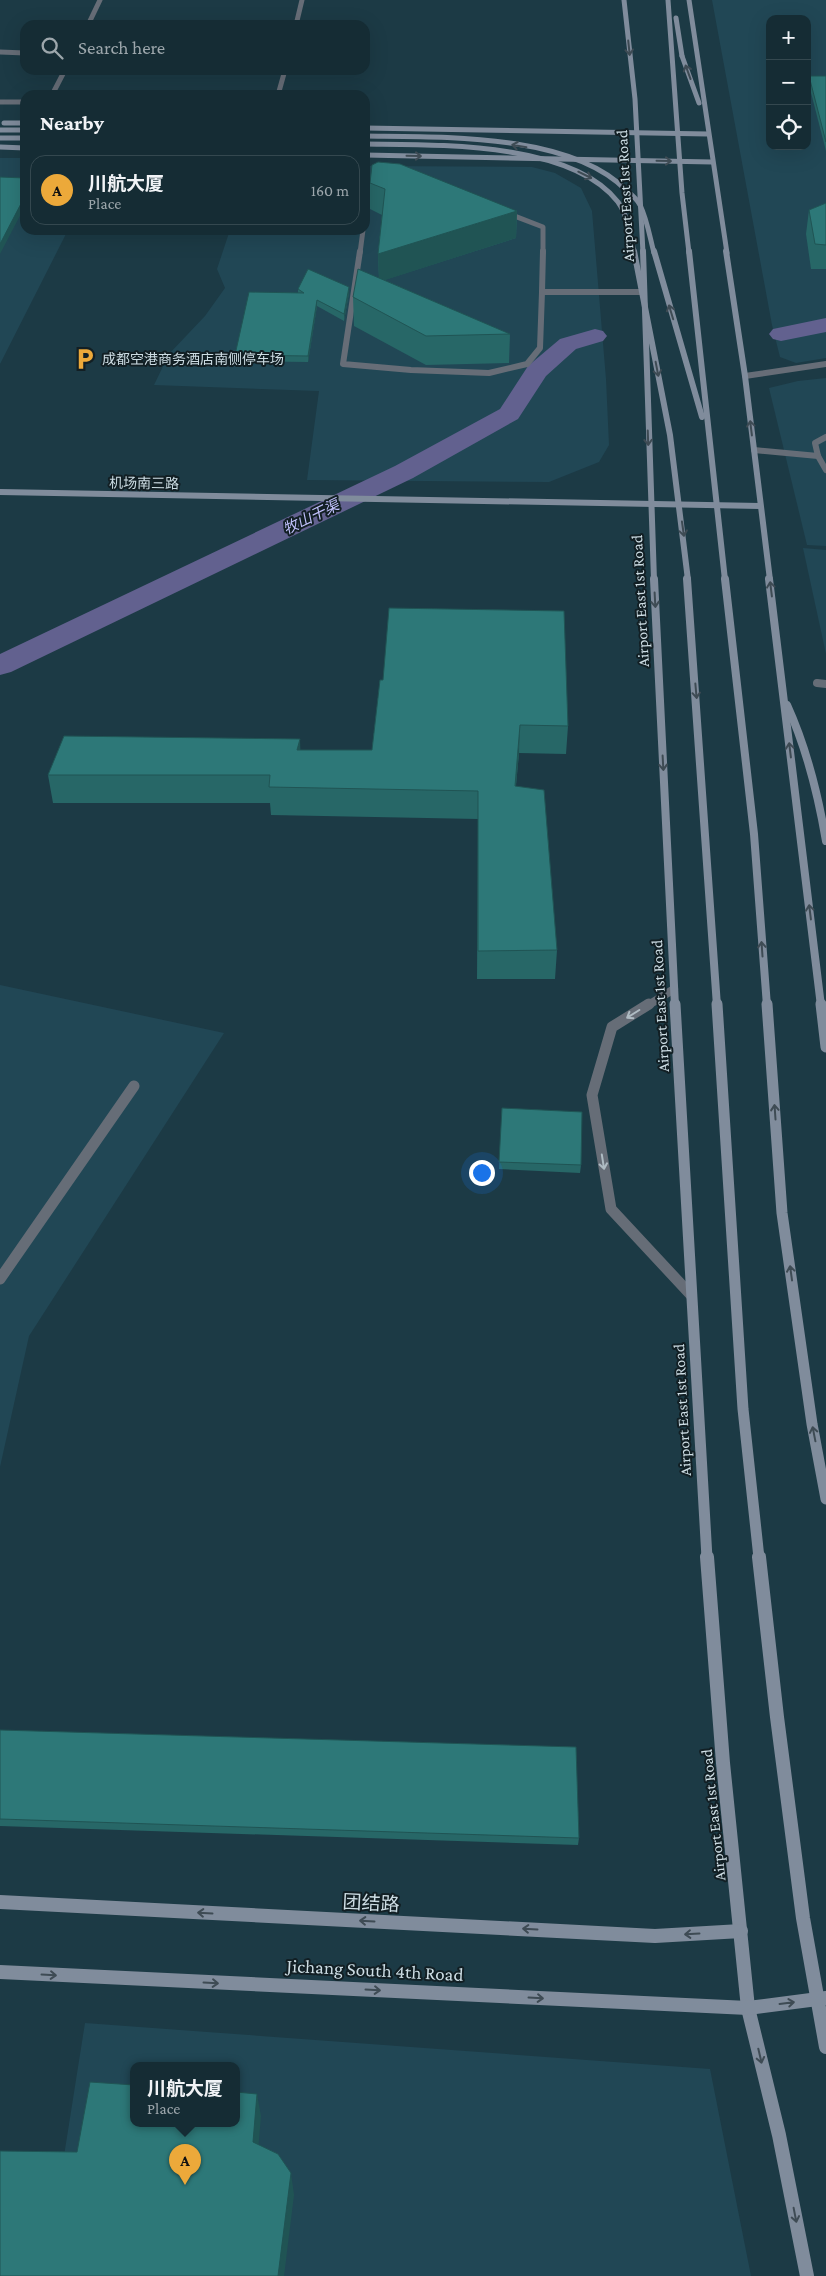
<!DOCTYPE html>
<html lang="en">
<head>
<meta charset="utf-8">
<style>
	body { margin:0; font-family:"Crimson Pro","Noto Sans SC",serif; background:#1e343c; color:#f1f3f6 }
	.controls { position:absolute; right:15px; top:15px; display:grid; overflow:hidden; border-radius:10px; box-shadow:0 5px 20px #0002 }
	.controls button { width:45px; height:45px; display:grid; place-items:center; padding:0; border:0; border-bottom:1px solid #34484f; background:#152c34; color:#f1f3f6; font:25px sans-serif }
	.you { position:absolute; left:481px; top:1172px; width:18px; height:18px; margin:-12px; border:4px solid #fff; border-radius:50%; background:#1a73e8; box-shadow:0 0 0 8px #1a73e833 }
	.badge { display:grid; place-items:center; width:32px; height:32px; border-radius:50%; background:#eca93a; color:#111; font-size:16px; font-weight:700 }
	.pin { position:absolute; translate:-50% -41px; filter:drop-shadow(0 1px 2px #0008) }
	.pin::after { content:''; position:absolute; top:26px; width:18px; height:15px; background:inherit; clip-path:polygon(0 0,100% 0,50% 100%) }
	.popup { position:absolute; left:130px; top:2062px; width:110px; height:65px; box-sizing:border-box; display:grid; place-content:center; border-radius:10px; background:#152c34; filter:drop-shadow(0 1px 4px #0005); font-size:16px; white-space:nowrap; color:#9da7ac }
	.popup b { font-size:19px; color:#f1f3f6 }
	.popup::after { content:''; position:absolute; left:50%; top:100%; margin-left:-10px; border:10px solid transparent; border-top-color:#152c34 }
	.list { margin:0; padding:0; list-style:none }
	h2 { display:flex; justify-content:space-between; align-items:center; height:65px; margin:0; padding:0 20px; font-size:21px }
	h2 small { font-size:16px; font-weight:400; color:#9da7ac }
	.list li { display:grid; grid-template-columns:32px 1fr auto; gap:15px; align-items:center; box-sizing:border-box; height:70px; margin:0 10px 10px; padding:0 10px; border:1px solid #34484f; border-radius:15px }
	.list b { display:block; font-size:19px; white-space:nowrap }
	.list p { margin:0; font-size:16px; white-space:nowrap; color:#9da7ac }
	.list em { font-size:16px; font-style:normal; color:#9da7ac }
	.icon { flex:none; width:28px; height:28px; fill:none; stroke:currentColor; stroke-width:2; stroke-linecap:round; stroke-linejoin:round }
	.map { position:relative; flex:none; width:826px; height:2276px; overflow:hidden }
	.search { position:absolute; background:#152c34; box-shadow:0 5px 20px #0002; left:20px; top:20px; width:350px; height:55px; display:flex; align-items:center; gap:12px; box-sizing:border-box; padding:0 18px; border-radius:15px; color:#9da7ac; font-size:19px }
	.panel { position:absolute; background:#152c34; box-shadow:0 5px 20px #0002; left:20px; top:90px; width:350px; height:145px; border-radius:15px }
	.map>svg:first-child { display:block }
</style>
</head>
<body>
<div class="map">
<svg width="826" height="2276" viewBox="0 0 826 2276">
	<rect width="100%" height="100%" fill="#1c3a45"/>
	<!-- built -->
	<g fill="#214755" fill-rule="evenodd">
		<path d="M712 0H826V358L796 363 780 357 772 325ZM770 19H807V146H770Z"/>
		<polygon points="0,158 25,158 25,230 68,230 0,364"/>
		<polygon points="365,166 532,167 555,173 581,188 592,211 606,379 609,445 599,462 549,482 307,480 319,391 154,385 169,354 205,316 225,288 217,269 230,230 365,230"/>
		<polygon points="826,378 826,546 807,545 769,388 798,381"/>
		<polygon points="803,548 826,550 826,654"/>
		<polygon points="0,985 224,1033 29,1336 0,1467"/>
		<path d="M85 2023 710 2069 751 2276H45ZM134 2066H236V2124H134Z"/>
	</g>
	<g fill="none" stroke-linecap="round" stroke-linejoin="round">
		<!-- canal -->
		<g fill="#62618f" fill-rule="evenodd">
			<polygon points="826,318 826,332 781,341 773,339 769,334 773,329"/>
			<polygon points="595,329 603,331 607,336 603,341 576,349 546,376 518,419 413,478 11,672 0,675 0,654 395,466 500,409 528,366 560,339"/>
		</g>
		<!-- lane-far3 -->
		<g stroke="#666d77" stroke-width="5">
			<polyline points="88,25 100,0"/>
			<polyline points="296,25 302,0"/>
			<polyline points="0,52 25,53"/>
			<polyline points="52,95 65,70"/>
			<polyline points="278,95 285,70"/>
			<polyline points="0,102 25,102"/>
			<polyline points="504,212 543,227 543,253"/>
			<polyline points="365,214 368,188 382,182"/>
			<polyline points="360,253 363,230"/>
		</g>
		<!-- lane-far2 -->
		<g stroke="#666d77" stroke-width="6">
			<polyline points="360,251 343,364 411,370 489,373 527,364 540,348 542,292"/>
			<polyline points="543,251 542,292 644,292"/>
			<polyline points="826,437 815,443 818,456 826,470"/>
			<polyline points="754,450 818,456"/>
		</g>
		<!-- lane-far1 -->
		<g stroke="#666d77" stroke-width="8">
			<polyline points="817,683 826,684"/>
			<polyline points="647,1006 674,989"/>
		</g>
		<!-- lane -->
		<g stroke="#666d77" stroke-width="11">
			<polyline points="649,1004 612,1027 592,1095 611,1209 691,1295"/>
			<polyline points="0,1279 134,1086"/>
		</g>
		<!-- street -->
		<polyline stroke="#666d77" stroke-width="6" points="745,376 826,364"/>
		<!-- secondary-far4 -->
		<g stroke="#808c9c" stroke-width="5">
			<polyline points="624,0 635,99 643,253"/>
			<polyline points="689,0 727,253"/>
			<polyline points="682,56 699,103"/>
			<polyline points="4,123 25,123"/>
			<polyline points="365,128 708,134"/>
			<polyline points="0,130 25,130"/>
			<polyline points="0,138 25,138"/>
			<polyline points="0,147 25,148"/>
			<polyline points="365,155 712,162"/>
		</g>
		<!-- secondary-far3 -->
		<g stroke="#808c9c" stroke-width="6">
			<polyline points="643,251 654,580"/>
			<polyline points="726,251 745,376 770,580"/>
			<polyline points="0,492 760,506"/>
		</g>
		<!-- secondary-far2 -->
		<g stroke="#808c9c" stroke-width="8">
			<polyline points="654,579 675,1006"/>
			<polyline points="769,579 821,1006"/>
			<path d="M787 705C807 749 818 794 826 841"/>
		</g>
		<!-- secondary-far1 -->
		<g stroke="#808c9c" stroke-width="11">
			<polyline points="675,1004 707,1558"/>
			<polyline points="821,1004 826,1047"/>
		</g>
		<!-- secondary -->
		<g stroke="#808c9c" stroke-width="14">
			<polyline points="707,1557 723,1763 748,2008 779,2135 807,2276"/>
			<polyline points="0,1902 655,1936 741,1931"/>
			<polyline points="0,1972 748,2008 826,1998"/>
		</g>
		<!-- secondary-bridge-far4 -->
		<g stroke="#808c9c" stroke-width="5">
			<polyline points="668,0 682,193 689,253"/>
			<polyline points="676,18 682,56"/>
			<path d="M365 136C441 137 571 133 627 191 632 195 638 200 640 205 647 219 650 238 654 253"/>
			<path d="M365 144C435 145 571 141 618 202 628 216 631 236 634 253"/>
		</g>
		<!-- secondary-bridge-far3 -->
		<g stroke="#808c9c" stroke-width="6">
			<polyline points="634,251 670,435 688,580"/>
			<polyline points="654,251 702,417"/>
			<polyline points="689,251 725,580"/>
		</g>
		<!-- secondary-bridge-far2 -->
		<g stroke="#808c9c" stroke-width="8">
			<polyline points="687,579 717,1006"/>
			<polyline points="725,579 754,834 767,1006"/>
		</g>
		<!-- secondary-bridge-far1 -->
		<g stroke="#808c9c" stroke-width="11">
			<polyline points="717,1004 743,1409 759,1558"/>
			<polyline points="767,1004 782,1213 812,1424 826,1499"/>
		</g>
		<!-- secondary-bridge -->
		<polyline stroke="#808c9c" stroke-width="14" points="759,1557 777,1717 803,1918 826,2047"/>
	</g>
	<!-- wall -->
	<g fill="#276767">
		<polygon points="809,76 826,76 826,151 808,81"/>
		<polygon points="370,183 517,211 516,238 384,280 510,334 509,363 426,365 354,326 353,297 379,278 378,254 382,215 370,209"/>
		<polygon points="826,203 826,269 811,269 806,234 809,210"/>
		<polygon points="298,289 349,293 344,321 317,306 308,362 235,361 235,355 298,293"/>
		<polygon points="380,680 568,726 566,754 519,753 516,786 557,950 555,979 477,979 478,819 271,815 270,803 53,803 48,775 300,739 300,750 372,750"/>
		<polygon points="502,1108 581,1165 580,1173 499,1169"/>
		<polygon points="0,1730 579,1838 578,1845 0,1826"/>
	</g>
	<!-- shaded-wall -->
	<g fill="#205454">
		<polygon points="25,196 25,206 0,254 0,244"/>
		<polygon points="517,211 516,238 379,282 378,254"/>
		<polygon points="349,287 349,293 344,321 344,314"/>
		<polygon points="317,300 317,306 308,362 308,356"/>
		<polygon points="520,725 519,753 513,814 515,786"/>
		<polygon points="300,739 301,767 297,750"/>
		<polygon points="257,2094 261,2116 257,2164 253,2142"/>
		<polygon points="291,2173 294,2195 284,2276 278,2276"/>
	</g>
	<!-- building -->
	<g fill="#2d7878" stroke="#205454">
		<polygon points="809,76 826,76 826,142"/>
		<polygon points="378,162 400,164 517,211 378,254 385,189 370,183 372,165"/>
		<polygon points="0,177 25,178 25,196 0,244"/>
		<polygon points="826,203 826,245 815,244 809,210"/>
		<polygon points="308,269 349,287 344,314 317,300 308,356 235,355 249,292 304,293 298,289"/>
		<polygon points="358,269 510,334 426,336 353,297"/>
		<polygon points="389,608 564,611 568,726 520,725 515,786 544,790 557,950 478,951 478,791 269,787 270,775 48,775 64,736 300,739 297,750 372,750 380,680 383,680"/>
		<polygon points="502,1108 582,1112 581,1165 499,1162"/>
		<polygon points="0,1730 576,1747 579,1838 0,1819"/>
		<polygon points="90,2082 134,2085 134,2124 236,2124 236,2092 257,2094 253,2142 278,2154 291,2173 278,2276 0,2276 0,2151 77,2152"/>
	</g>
	<!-- one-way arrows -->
	<defs><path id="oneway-shaft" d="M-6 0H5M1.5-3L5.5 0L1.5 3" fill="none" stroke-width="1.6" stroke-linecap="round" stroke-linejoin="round" transform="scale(1.25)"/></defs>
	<g stroke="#3e4b54">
		<use href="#oneway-shaft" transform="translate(629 48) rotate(84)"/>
		<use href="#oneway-shaft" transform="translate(688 72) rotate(-110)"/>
		<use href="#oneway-shaft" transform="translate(519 146) rotate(-171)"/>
		<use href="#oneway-shaft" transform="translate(414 156) rotate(1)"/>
		<use href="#oneway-shaft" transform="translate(664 161) rotate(1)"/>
		<use href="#oneway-shaft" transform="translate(585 175) rotate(26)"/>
		<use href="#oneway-shaft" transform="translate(671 312) rotate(-107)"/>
		<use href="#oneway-shaft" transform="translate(657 369) rotate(79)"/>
		<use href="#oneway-shaft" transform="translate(751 428) rotate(-97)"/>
		<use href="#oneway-shaft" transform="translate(648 438) rotate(88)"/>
		<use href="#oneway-shaft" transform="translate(683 529) rotate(82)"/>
		<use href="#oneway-shaft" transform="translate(771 589) rotate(-97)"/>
		<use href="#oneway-shaft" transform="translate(655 600) rotate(87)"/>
		<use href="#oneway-shaft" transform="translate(696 691) rotate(85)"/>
		<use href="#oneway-shaft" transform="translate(790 750) rotate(-97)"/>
		<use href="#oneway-shaft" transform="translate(663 763) rotate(87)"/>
		<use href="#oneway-shaft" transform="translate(810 912) rotate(-97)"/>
		<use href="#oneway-shaft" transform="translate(762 949) rotate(-94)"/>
		<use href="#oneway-shaft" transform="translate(775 1112) rotate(-94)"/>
		<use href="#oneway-shaft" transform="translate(791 1273) rotate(-98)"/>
		<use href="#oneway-shaft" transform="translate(814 1434) rotate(-101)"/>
		<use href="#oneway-shaft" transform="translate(205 1913) rotate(-177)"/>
		<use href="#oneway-shaft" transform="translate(367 1921) rotate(-177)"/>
		<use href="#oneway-shaft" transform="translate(530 1929) rotate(-177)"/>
		<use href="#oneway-shaft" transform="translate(692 1934) rotate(177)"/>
		<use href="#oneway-shaft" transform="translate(49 1975) rotate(3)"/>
		<use href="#oneway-shaft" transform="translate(211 1983) rotate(3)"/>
		<use href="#oneway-shaft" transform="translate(373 1990) rotate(3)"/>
		<use href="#oneway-shaft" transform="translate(536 1998) rotate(3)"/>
		<use href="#oneway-shaft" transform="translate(787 2003) rotate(-7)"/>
		<use href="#oneway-shaft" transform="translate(760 2056) rotate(77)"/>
		<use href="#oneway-shaft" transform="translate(795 2215) rotate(79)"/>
	</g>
	<g stroke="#aebbc3">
		<use href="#oneway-shaft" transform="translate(633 1014) rotate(148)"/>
		<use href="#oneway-shaft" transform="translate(603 1162) rotate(81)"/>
	</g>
	<!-- icons -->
	<defs>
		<symbol id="parking-bare" viewBox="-9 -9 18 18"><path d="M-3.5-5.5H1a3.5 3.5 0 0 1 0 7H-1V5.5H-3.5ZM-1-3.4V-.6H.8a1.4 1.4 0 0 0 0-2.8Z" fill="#eca93a" stroke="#121f24" stroke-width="2.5" paint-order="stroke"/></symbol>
	</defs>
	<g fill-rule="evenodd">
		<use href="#parking-bare" x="69" y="343" width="32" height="32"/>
	</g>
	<g text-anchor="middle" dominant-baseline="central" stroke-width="4" stroke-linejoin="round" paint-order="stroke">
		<!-- far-poi labels -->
		<g font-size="14" fill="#cddde4" stroke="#121f24" text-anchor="start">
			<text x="102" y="359">成都空港商务酒店南侧停车场</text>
		</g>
		<!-- far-street labels -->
		<g font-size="14" fill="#cddde4" stroke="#121f24">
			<text transform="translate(144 483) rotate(1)">机场南三路</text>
		</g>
		<!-- far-water labels -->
		<g font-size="15" font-style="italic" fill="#c0c0fb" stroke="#121f24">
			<text transform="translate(311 517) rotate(-26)">牧山干渠</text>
		</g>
		<!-- street labels -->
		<g font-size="16" fill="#cddde4" stroke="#121f24">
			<text transform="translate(625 196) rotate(-93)">Airport East 1st Road</text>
			<text transform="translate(640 601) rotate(-93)">Airport East 1st Road</text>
			<text transform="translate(660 1006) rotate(-93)">Airport East 1st Road</text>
			<text transform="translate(682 1410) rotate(-93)">Airport East 1st Road</text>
			<text transform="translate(713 1815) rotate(-96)">Airport East 1st Road</text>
		</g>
		<!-- near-street labels -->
		<g font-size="19" fill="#cddde4" stroke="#121f24">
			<text transform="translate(371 1903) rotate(3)">团结路</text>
			<text transform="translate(375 1970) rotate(3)">Jichang South 4th Road</text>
		</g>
	</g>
</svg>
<div class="controls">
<button>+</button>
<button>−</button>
<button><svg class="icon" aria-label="locate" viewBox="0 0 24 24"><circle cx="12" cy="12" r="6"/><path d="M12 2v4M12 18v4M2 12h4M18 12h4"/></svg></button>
</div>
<div class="you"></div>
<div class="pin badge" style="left:185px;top:2185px">A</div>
<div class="popup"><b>川航大厦</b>Place</div>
<div class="search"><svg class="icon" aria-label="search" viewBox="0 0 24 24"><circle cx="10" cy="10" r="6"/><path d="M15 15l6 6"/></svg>Search here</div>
<section class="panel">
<h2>Nearby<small></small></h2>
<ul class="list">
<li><span class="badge">A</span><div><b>川航大厦</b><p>Place</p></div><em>160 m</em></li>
</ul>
</section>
</div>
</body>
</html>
